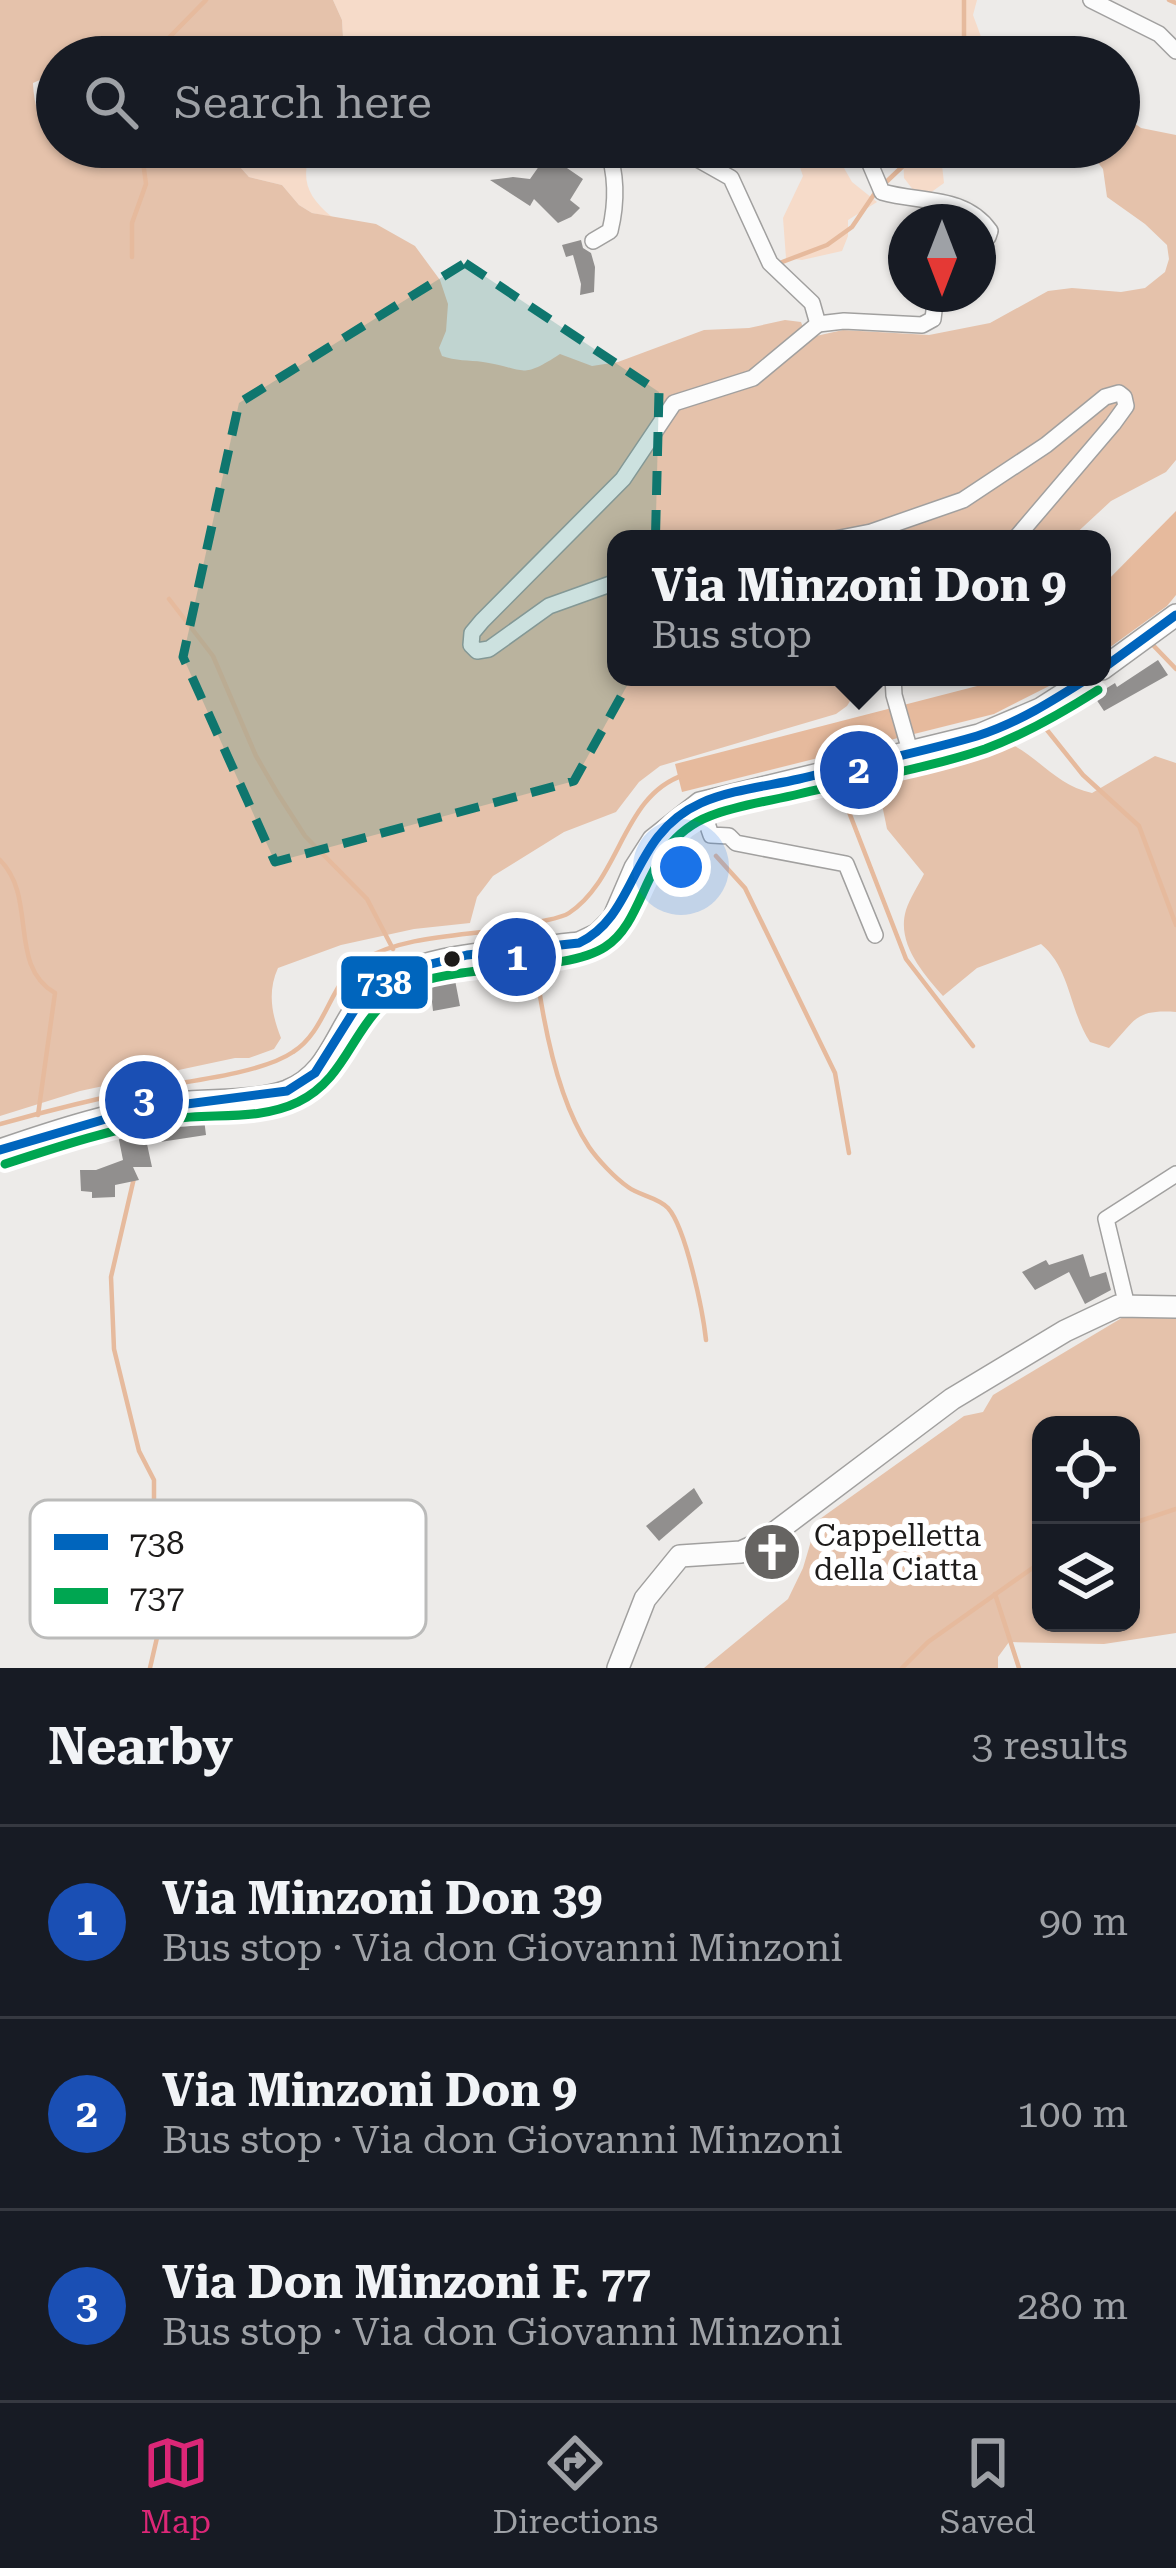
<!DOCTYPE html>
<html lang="en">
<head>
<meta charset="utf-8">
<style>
	body { margin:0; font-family:"Roboto Serif",serif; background:#242831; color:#f1f3f6 }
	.controls { position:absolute; right:36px; bottom:36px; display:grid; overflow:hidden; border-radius:24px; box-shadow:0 3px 9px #0004 }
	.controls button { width:108px; height:108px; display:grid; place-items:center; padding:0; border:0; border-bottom:3px solid #363941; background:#171b24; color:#f1f3f6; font:60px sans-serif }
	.compass { position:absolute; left:888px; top:204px; width:108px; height:108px; border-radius:50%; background:#171b24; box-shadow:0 3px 9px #0004; rotate:180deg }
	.you { position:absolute; left:681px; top:867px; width:42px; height:42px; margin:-30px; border:9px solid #fff; border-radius:50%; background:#1a73e8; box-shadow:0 0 0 18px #1a73e833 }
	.badge { display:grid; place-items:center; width:78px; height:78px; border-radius:50%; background:#db2777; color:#fff; font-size:39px; font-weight:700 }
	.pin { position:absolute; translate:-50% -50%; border:6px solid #fff; box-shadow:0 3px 12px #0006 }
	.popup { position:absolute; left:607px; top:530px; width:504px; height:156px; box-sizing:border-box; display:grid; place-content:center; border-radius:24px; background:#171b24; filter:drop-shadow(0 3px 9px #0005); font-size:39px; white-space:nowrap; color:#9ea1a6 }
	.popup b { font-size:45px; color:#f1f3f6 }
	.popup::after { content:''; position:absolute; left:50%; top:100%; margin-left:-24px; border:24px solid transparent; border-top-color:#171b24 }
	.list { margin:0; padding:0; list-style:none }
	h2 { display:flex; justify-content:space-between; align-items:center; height:156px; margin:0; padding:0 48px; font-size:51px }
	h2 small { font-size:39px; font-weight:400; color:#9ea1a6 }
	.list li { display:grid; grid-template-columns:78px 1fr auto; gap:36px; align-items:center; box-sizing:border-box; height:192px; padding:0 48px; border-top:3px solid #363941 }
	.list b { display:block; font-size:45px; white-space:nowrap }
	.list p { margin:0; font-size:39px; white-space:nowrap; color:#9ea1a6 }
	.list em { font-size:39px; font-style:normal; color:#9ea1a6 }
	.icon { flex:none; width:66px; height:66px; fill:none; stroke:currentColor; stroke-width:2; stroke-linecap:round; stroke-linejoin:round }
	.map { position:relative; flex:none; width:1176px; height:1668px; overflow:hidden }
	.search { position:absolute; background:#171b24; box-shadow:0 3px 9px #0004; left:36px; right:36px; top:36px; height:132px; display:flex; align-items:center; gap:30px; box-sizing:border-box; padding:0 42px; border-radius:66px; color:#9ea1a6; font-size:45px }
	.sheet { height:732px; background:#171b24 }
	nav { display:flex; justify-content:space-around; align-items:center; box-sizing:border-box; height:168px; border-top:3px solid #363941; background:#171b24; font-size:33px; color:#9ea1a6 }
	nav a { display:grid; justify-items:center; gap:6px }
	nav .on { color:#db2777 }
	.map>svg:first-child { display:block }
</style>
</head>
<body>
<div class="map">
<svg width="1176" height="1668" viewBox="0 0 1176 1668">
	<rect width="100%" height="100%" fill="#edebe9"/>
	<!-- green -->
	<g fill="#f6dbc9">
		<polygon points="333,0 977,0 973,15 983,42 959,57 809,57 797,51 792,57 245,57 256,52 287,54 343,37 342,20"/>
		<path d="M222 147H312C300 178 306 196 332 217L312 213 299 205 282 185 249 177Z"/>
		<polygon points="793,147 832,147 852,182 877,202 848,220 848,236 842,251 802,260 786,258 783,218 803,176"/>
		<polygon points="903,147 940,147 944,183 930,193 914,191 904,178"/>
	</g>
	<!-- forest -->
	<g fill="#e5c2ab" fill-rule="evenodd">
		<path d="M0 0H333L342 20 343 37C319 69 275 44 245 57H57V81L42 79 33 83C35 140 72 167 128 153 139 150 134 148 146 147 170 144 197 147 222 147L249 177 282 185 299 205 312 213 376 224 415 246 440 280 448 304 446 331 439 348 442 356C455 361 469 360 483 362 525 368 519 381 560 354L592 366 618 362 704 330 749 328 785 320 801 322 807 338 843 330 929 335 990 323 1048 291 1072 288 1121 292 1145 288 1165 272 1169 259 1167 245 1145 224 1107 197 1103 169 1086 147H1119V112L1141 128 1176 135V460L1166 472 1111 501 1070 539H616V677H865L847 706 836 714 660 766 639 782 616 812 564 832 493 876 477 897 470 923 414 929 341 945 278 968C267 992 272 1015 281 1038L274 1049 249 1058H235L80 1091 0 1116Z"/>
		<polygon points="1020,36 1067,47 1080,57 959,57 983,42"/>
		<path d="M1002 741C1033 749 1053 785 1092 793L1155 756 1176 763V1012C1134 1009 1135 1021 1109 1048L1090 1042C1069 1010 1071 969 1041 944L977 968 943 996C923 973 896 943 906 910 910 898 918 886 924 874L887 829 876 775Z"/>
		<path d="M1176 1314V1633L1104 1644 1009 1642 998 1657V1668H704L788 1599 803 1568 817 1521 964 1416 983 1412 993 1395 1125 1316ZM1041 1425H1131V1623H1041Z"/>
	</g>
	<!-- water -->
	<g fill="#e6ba9d">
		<polygon points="1176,511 1176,595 1167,606 1102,653 1102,586"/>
		<polygon points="1012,677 1067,677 994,714 682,792 675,764"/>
	</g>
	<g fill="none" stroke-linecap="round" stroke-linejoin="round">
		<!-- stream -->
		<g stroke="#e6ba9d" stroke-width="4.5">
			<polyline points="964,0 964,57"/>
			<polyline points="1169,0 1176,3"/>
			<polyline points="150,57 206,0"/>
			<polyline points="883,185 923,147"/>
			<polyline points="132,257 132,223 146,184 141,147"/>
			<polyline points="777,264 827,245 852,227 875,193"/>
			<polyline points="169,599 213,656 256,756 278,794 305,836 367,899 393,949"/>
			<polyline points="1151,643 1176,669"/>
			<polyline points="1039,720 1083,775 1139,826 1176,925"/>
			<polyline points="835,776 906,959 973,1046"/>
			<polyline points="716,856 745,888 835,1073 849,1153"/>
			<path d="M0 860C38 898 7 965 55 993L38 1115"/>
			<path d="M534 952C541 1012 555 1096 589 1147 598 1160 615 1178 628 1187 640 1196 658 1197 668 1208 686 1228 703 1312 706 1340"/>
			<path d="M0 1124C47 1111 95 1099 143 1089 182 1082 261 1074 293 1052 328 1030 330 978 365 959 412 931 489 937 543 921 552 919 563 917 569 913 621 879 622 795 684 775"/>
			<polyline points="134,1178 111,1277 114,1349 139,1451 154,1480 154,1503 187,1526 219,1526 244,1558 317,1596"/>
			<polyline points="1131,1524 1176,1509"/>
			<polyline points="995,1594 1019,1668"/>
			<polyline points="150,1668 159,1629 151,1604 154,1503"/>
			<polyline points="902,1668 928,1642 1041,1562"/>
		</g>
	</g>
	<!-- building -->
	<g fill="#918f8e">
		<polygon points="512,147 553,147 548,155 583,179 570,200 580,208 571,217 558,223 534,199 530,206 490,180 513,177 530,179 542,162"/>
		<polygon points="581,240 583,248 591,253 595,267 594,292 580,295 581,284 573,255 566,257 562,245"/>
		<polygon points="1158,660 1168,675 1104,711 1094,696 1115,683 1117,687"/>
		<polygon points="450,980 455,980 460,1006 433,1011 432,1002 417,1005 414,998 374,1010 395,993 416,983 418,986"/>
		<polygon points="204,1119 206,1135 147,1144 152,1167 133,1167 139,1180 115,1185 115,1197 92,1198 92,1192 81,1191 80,1170 96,1170 123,1160 117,1130 169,1120 170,1123"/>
		<polygon points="1083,1254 1090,1277 1106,1272 1111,1290 1085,1304 1069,1272 1035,1290 1022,1272 1046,1260 1049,1265"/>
		<polygon points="694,1488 703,1503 659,1541 646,1526"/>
	</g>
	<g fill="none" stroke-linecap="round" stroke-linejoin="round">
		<defs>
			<g id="street">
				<polyline points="1091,0 1159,34 1176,51"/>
				<polyline points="676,147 731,178 770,263 812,303 818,324"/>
				<path d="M865 152 882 192C920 203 965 195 990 231L988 237 978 241"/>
				<path d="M593 241 610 231C617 202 617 175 607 147"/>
				<polyline points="818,324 844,321 922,325 933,319 936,294"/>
				<polyline points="835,539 871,532 963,500 1046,445 1105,397 1119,393 1124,397 1126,406 1113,424 1015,539"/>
				<polyline points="616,582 549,606 489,649 477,651 471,645 472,633 482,621 623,479 674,403 753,378 818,324"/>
				<polyline points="893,677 894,695 910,751"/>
				<polyline points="700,803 711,835 729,836 736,843 846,864 875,935"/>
				<polyline points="1127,1306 1106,1219 1176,1174"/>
			</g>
			<g id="secondary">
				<polyline points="1102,669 1176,615"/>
				<path d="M0 1150C58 1130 117 1111 178 1103 213 1099 254 1103 287 1091 333 1073 336 1025 368 994 412 951 519 951 579 943L598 934 613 919 635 868 653 840 700 803 979 735 1040 709 1090 677"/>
				<polyline points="618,1668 645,1599 680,1556 741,1552 761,1543 952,1399 1065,1331 1118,1306 1176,1307"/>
			</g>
		</defs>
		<!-- street casing -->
		<use href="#street" stroke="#a1a09f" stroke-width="18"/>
		<!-- secondary casing -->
		<use href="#secondary" stroke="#a1a09f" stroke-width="24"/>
		<!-- street -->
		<use href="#street" stroke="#fcfcfc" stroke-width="15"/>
		<!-- secondary -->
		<use href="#secondary" stroke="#fcfcfc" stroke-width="21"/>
		<defs>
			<g id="bus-1">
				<polyline points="1102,669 1176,615"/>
				<path d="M0 1150 133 1111 287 1091 315 1073 357 1006 387 980 411 969 467 955 579 943C638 915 629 835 701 803 730 790 768 786 799 779 858 765 919 753 977 736 1018 723 1054 700 1090 677"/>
			</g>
			<path id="bus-2" d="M5 1164C60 1146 115 1128 172 1119 213 1113 259 1121 298 1102 355 1075 353 1006 417 983 469 964 567 972 605 947 649 919 642 842 710 816 738 805 770 801 799 794 860 779 926 769 985 749 1026 734 1062 713 1098 690"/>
		</defs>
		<!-- bus-1 casing -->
		<use href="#bus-1" stroke="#fff" stroke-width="18"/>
		<!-- bus-2 casing -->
		<use href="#bus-2" stroke="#fff" stroke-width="18"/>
		<!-- bus-1 -->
		<use href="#bus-1" stroke="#0065bd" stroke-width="9"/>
		<!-- bus-2 -->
		<use href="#bus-2" stroke="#00a651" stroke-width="9"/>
	</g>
	<!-- marked area -->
	<path fill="#0f766e" fill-opacity="0.2" stroke="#0f766e" stroke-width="9" stroke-dasharray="24 15" stroke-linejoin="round" d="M465 263 659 392 653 639 574 781 275 862 183 657 239 403Z"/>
	<!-- icons -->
	<defs>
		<symbol id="church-disc" viewBox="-11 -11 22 22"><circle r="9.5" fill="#666462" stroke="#fff"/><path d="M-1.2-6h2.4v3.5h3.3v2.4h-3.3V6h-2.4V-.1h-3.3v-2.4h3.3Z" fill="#fff"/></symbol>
	</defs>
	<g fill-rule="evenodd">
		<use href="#church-disc" x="739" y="1519" width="66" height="66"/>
	</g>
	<!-- markers -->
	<circle fill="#1d1b1a" stroke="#fff" stroke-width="4.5" cx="452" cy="959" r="10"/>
	<g text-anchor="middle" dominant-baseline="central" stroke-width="12" stroke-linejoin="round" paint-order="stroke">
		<!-- poi labels -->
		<g font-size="30" fill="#1d1b1a" stroke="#fff" text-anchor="start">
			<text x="814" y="1535">Cappelletta<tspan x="814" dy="34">della Ciatta</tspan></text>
		</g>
	</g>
	<!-- legend -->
	<rect x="30" y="1500" width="396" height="138" rx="18" fill="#fff" stroke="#bbbbba" stroke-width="3"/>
	<rect x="54" y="1534" width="54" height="16" fill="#0065bd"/>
	<rect x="54" y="1588" width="54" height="16" fill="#00a651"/>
	<g font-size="33" fill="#1d1b1a">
		<text x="129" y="1554">738</text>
		<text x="129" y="1608">737</text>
	</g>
	<rect stroke="#fff" stroke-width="4.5" x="339" y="954" width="91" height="57" rx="12" fill="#0065bd"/>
	<g font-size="33" text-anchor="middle" font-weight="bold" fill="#fff">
		<text x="384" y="994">738</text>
	</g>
</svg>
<div class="controls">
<button><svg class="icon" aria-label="locate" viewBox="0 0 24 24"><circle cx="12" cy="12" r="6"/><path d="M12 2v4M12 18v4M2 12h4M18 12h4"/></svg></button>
<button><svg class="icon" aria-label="layers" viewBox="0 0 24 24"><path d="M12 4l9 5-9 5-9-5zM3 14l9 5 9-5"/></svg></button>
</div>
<svg class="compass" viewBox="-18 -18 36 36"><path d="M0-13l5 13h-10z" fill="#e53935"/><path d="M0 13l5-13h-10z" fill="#9ea1a6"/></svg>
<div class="you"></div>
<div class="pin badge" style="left:517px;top:957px;background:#1a4fb4">1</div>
<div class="pin badge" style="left:859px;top:770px;background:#1a4fb4">2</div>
<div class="popup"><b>Via Minzoni Don 9</b>Bus stop</div>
<div class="pin badge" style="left:144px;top:1100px;background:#1a4fb4">3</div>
<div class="search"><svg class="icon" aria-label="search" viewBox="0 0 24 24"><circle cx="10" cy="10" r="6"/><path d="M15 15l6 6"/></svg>Search here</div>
</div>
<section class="sheet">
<h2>Nearby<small>3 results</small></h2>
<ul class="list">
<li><span class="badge" style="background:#1a4fb4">1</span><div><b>Via Minzoni Don 39</b><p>Bus stop · Via don Giovanni Minzoni</p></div><em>90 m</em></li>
<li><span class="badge" style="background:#1a4fb4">2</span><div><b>Via Minzoni Don 9</b><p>Bus stop · Via don Giovanni Minzoni</p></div><em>100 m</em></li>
<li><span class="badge" style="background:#1a4fb4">3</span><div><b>Via Don Minzoni F. 77</b><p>Bus stop · Via don Giovanni Minzoni</p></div><em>280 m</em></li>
</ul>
</section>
<nav>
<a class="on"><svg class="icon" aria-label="map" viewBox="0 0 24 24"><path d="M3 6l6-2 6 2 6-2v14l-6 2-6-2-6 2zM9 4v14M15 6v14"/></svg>Map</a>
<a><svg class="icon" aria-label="directions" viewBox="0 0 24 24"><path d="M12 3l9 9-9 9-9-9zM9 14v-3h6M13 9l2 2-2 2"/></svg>Directions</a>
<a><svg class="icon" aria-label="saved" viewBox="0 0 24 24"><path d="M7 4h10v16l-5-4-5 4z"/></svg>Saved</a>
</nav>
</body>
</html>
